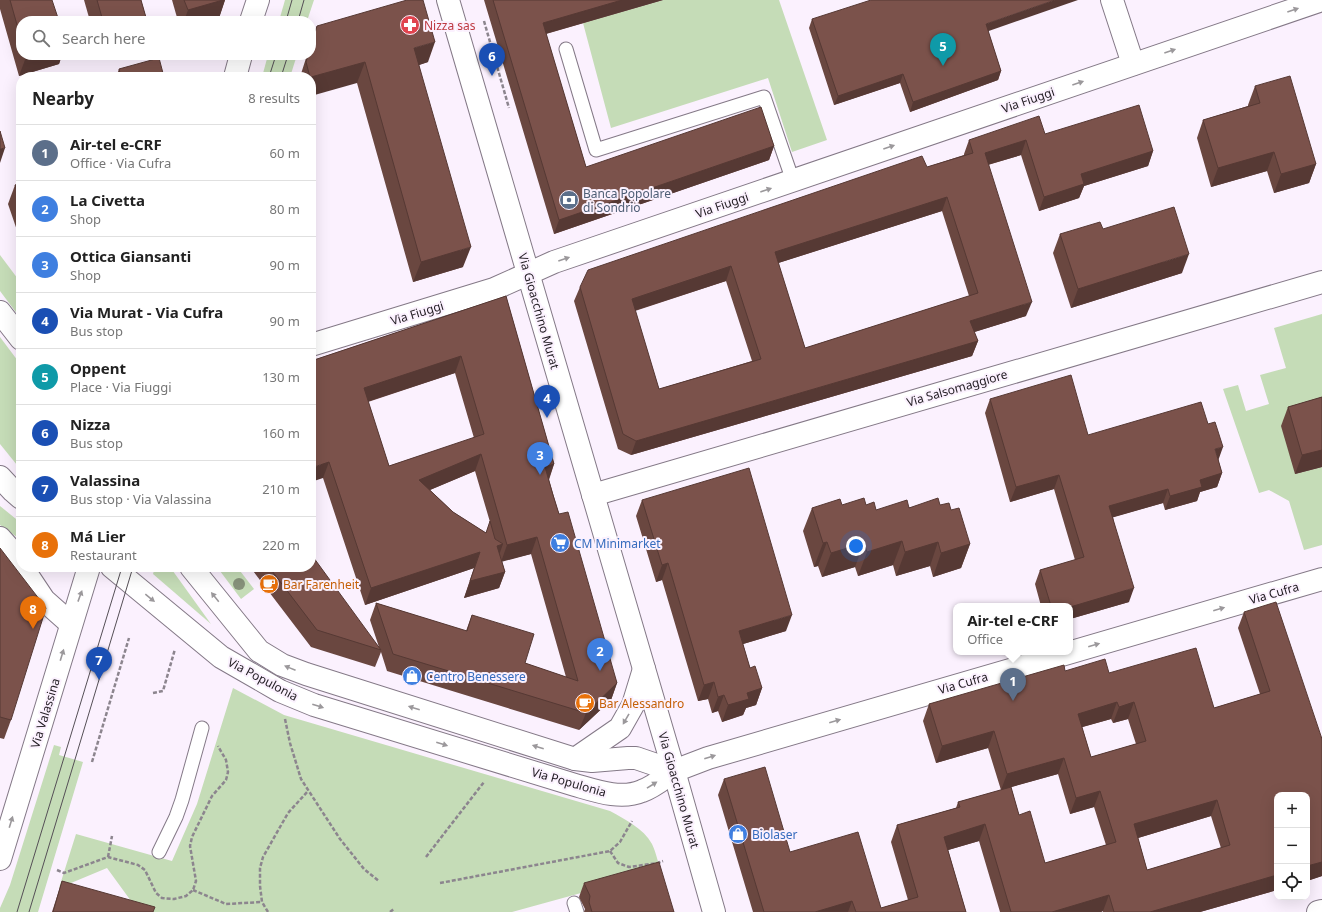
<!DOCTYPE html>
<html lang="en">
<head>
<meta charset="utf-8">
<style>
	body { margin:0; font-family:"Noto Sans",sans-serif; background:#f2f2f2; color:#222 }
	.controls { position:absolute; right:12px; bottom:12px; display:grid; overflow:hidden; border-radius:8px; box-shadow:0 4px 16px #0002 }
	.controls button { width:36px; height:36px; display:grid; place-items:center; padding:0; border:0; border-bottom:1px solid #e0e0e0; background:#fff; color:#222; font:20px sans-serif }
	.you { position:absolute; left:856px; top:546px; width:14px; height:14px; margin:-10px; border:3px solid #fff; border-radius:50%; background:#1a73e8; box-shadow:0 0 0 6px #1a73e833 }
	.badge { display:grid; place-items:center; width:26px; height:26px; border-radius:50%; background:#7c3aed; color:#fff; font-size:13px; font-weight:700 }
	.pin { position:absolute; translate:-50% -33px; filter:drop-shadow(0 1px 2px #0008) }
	.pin::after { content:''; position:absolute; top:21px; width:14px; height:12px; background:inherit; clip-path:polygon(0 0,100% 0,50% 100%) }
	.popup { position:absolute; left:953px; top:603px; width:120px; height:52px; box-sizing:border-box; display:grid; place-content:center; border-radius:8px; background:#fff; filter:drop-shadow(0 1px 3px #0005); font-size:13px; white-space:nowrap; color:#767676 }
	.popup b { font-size:15px; color:#222 }
	.popup::after { content:''; position:absolute; left:50%; top:100%; margin-left:-8px; border:8px solid transparent; border-top-color:#fff }
	.list { margin:0; padding:0; list-style:none }
	h2 { display:flex; justify-content:space-between; align-items:center; height:52px; margin:0; padding:0 16px; font-size:17px }
	h2 small { font-size:13px; font-weight:400; color:#767676 }
	.list li { display:grid; grid-template-columns:26px 1fr auto; gap:12px; align-items:center; box-sizing:border-box; height:56px; padding:0 16px; border-top:1px solid #e0e0e0 }
	.list b { display:block; font-size:15px; white-space:nowrap }
	.list p { margin:0; font-size:13px; white-space:nowrap; color:#767676 }
	.list em { font-size:13px; font-style:normal; color:#767676 }
	.icon { flex:none; width:22px; height:22px; fill:none; stroke:currentColor; stroke-width:2; stroke-linecap:round; stroke-linejoin:round }
	.map { position:relative; flex:none; width:1322px; height:912px; overflow:hidden }
	.search { position:absolute; background:#fff; box-shadow:0 4px 16px #0002; left:16px; top:16px; width:300px; height:44px; display:flex; align-items:center; gap:10px; box-sizing:border-box; padding:0 14px; border-radius:16px; color:#767676; font-size:15px }
	.panel { position:absolute; background:#fff; box-shadow:0 4px 16px #0002; left:16px; top:72px; width:300px; height:500px; border-radius:16px }
	.map>svg:first-child { display:block }
</style>
</head>
<body>
<div class="map">
<svg width="1322" height="912" viewBox="0 0 1322 912">
	<rect width="100%" height="100%" fill="#fbf1fe"/>
	<!-- green -->
	<g fill="#c5dcb7">
		<polygon points="285,0 314,0 307,21 279,21"/>
		<polygon points="663,0 779,0 827,140 792,152 768,78 611,128 583,23"/>
		<polygon points="268,55 297,55 290,77 262,77"/>
		<polygon points="0,255 21,283 21,319 0,291"/>
		<polygon points="1322,314 1322,414 1295,474 1322,467 1322,545 1304,550 1289,501 1269,490 1259,493 1223,389 1238,385 1246,411 1269,404 1260,375 1286,368 1274,328"/>
		<polygon points="0,337 21,365 21,467 17,465 0,444"/>
		<polygon points="0,506 21,523 21,540 0,525"/>
		<polygon points="155,567 170,567 211,624 153,574"/>
		<polygon points="217,567 237,567 254,589 241,599"/>
		<path d="M233 688 284 715 610 811C626 820 643 828 652 844 656 852 658 863 661 871L512 912H139L107 868 59 888 76 834 172 861 197 804Z"/>
		<polygon points="54,745 61,747 59,755 83,762 38,912 0,912 0,908 10,885"/>
	</g>
	<g fill="none" stroke-linecap="round" stroke-linejoin="round">
		<defs>
			<g id="lane">
				<polyline points="566,49 596,150 764,97 793,181"/>
				<polyline points="159,852 176,817 182,800 202,728"/>
				<polyline points="574,903 577,912"/>
			</g>
			<g id="street">
				<polyline points="1112,0 1133,64"/>
				<polyline points="311,345 494,289 554,262 1322,0"/>
				<polyline points="593,495 1322,282"/>
				<polyline points="0,538 8,547 21,566"/>
				<polyline points="22,567 44,600 71,624"/>
				<polyline points="674,771 708,758 1322,579"/>
				<polyline points="1318,912 1322,911"/>
			</g>
			<g id="secondary">
				<polyline points="448,0 674,771"/>
				<polyline points="251,21 258,0"/>
				<polyline points="235,77 241,55"/>
				<polyline points="575,759 620,728 633,705 644,669"/>
				<polyline points="0,859 89,567"/>
			</g>
			<g id="primary">
				<polyline points="0,312 21,339"/>
				<polyline points="0,477 13,491 21,498"/>
				<path d="M112 567 221 657 280 691 314 705 575 785C596 791 621 800 642 791 654 787 664 778 674 771"/>
				<polyline points="191,567 259,651 282,665 306,674 575,759 592,761 628,758 636,758 674,771"/>
				<polyline points="674,771 714,912"/>
			</g>
		</defs>
		<!-- lane casing -->
		<use href="#lane" stroke="#847987" stroke-width="15"/>
		<!-- street casing -->
		<use href="#street" stroke="#847987" stroke-width="24"/>
		<!-- secondary casing -->
		<use href="#secondary" stroke="#847987" stroke-width="24"/>
		<!-- primary casing -->
		<use href="#primary" stroke="#847987" stroke-width="24"/>
		<!-- path -->
		<g stroke="#8c858e" stroke-width="2.5" stroke-dasharray="4 2" stroke-linecap="butt">
			<polyline points="484,21 509,108"/>
			<polyline points="153,693 163,691 175,649"/>
			<polyline points="285,719 290,743 301,779 340,839 364,869 379,881"/>
			<polyline points="92,762 129,638"/>
			<polyline points="610,851 618,863 629,867 658,863 663,861"/>
			<polyline points="108,857 112,836"/>
			<polyline points="426,857 484,782"/>
			<polyline points="57,870 64,873 108,857 138,865 145,870 156,893 162,898 174,899 186,896 193,890 196,881 190,846 192,837 212,796 226,780 228,772 226,760 218,746"/>
			<polyline points="440,883 610,851 620,842 632,821"/>
			<polyline points="193,890 226,904 262,902"/>
			<polyline points="268,912 262,902 260,886 260,868 263,857 288,813 308,791"/>
			<polyline points="390,912 394,909"/>
		</g>
		<!-- lane -->
		<use href="#lane" stroke="#fff" stroke-width="13"/>
		<!-- street -->
		<use href="#street" stroke="#fff" stroke-width="22"/>
		<!-- secondary -->
		<use href="#secondary" stroke="#fff" stroke-width="22"/>
		<!-- primary -->
		<use href="#primary" stroke="#fff" stroke-width="22"/>
		<!-- tram -->
		<g stroke="#554f56" stroke-width="1">
			<polyline points="286,21 292,0"/>
			<polyline points="298,21 304,0"/>
			<polyline points="269,77 276,55"/>
			<polyline points="281,77 288,55"/>
			<polyline points="17,912 122,567"/>
			<polyline points="29,912 133,567"/>
		</g>
	</g>
	<!-- trees -->
	<circle fill="#87927b" cx="239" cy="584" r="6"/>
	<!-- wall -->
	<g fill="#6a4740" fill-rule="evenodd">
		<polygon points="0,0 52,0 21,21 21,55 62,55 59,64 19,76 0,9"/>
		<polygon points="84,0 141,0 147,21 90,21"/>
		<polygon points="172,0 225,0 219,18 209,21 178,21"/>
		<polygon points="484,0 663,0 546,34 586,167 774,146 769,160 554,234"/>
		<polygon points="812,19 988,31 1001,71 998,80 910,112 900,83 834,105 809,28"/>
		<polygon points="317,26 428,62 419,65 463,267 413,282 357,83 311,77 300,77 307,55 311,55 311,42"/>
		<polygon points="119,69 164,77 116,77"/>
		<polygon points="1255,86 1316,164 1309,183 1274,193 1267,171 1211,187 1197,138 1203,120 1248,106 1248,105"/>
		<path d="M1045 134 1153 151 1148 166 1084 186 1079 198 1039 211 1021 155 988 165 1026 316 974 332 978 341 972 356 631 455 618 449 574 301 580 287 927 167 964 155V154L969 140ZM942 211 969 296 805 348 778 263ZM726 281 752 361 659 389 635 311Z"/>
		<polygon points="21,183 21,242 8,204 15,185"/>
		<polygon points="1103,229 1182,273 1071,308 1053,253 1060,234"/>
		<path d="M506 296 554 464 549 480 559 514 617 683 611 700 579 730 387 671 381 652 375 667 311 647 250 567H311L379 647 370 620 376 603 466 631 472 615 525 663 566 677 531 554 502 561 505 572 499 588 464 598 474 568 365 605 323 478 311 361ZM455 373 474 438 389 466 368 402ZM475 471 490 522 486 533 453 512 430 490Z"/>
		<polygon points="1322,397 1322,467 1295,474 1281,426 1288,407"/>
		<polygon points="990,399 1088,435 1218,459 1222,473 1217,487 1200,492 1197,501 1165,510 1163,503 1113,517 1129,602 1070,619 1070,606 1041,606 1035,584 1040,570 1075,560 1054,489 1010,502 985,413"/>
		<polygon points="642,500 786,631 743,644 750,668 762,688 756,705 746,708 743,715 722,722 718,711 712,713 708,699 698,701 662,580 656,582 636,516"/>
		<polygon points="842,505 866,505 876,510 940,505 951,510 970,544 961,568 933,577 930,566 896,576 893,565 858,576 855,567 822,577 818,566 814,567 803,531 812,508"/>
		<polygon points="0,548 11,720 4,739 0,738"/>
		<path d="M1244 612 1322 739V876L1307 881V795H1277V890L1200 912H1103V911L1101 912H1000L979 841 948 850 966 912H753L718 795 724 779 790 852 881 908 908 900 891 842 897 825 956 808 958 802 1001 790 988 748 936 763 923 721 929 704 1065 671 1109 673 1214 708 1260 694 1238 628ZM1111 719 1113 723 1128 719 1136 744 1091 757 1082 727ZM1058 774 1070 814 1094 807 1106 845 1045 863 1019 815 1011 787ZM1211 816 1221 848 1147 870 1138 838Z"/>
		<polygon points="62,881 153,912 52,912"/>
		<polygon points="584,883 674,912 584,912 585,909 579,897"/>
	</g>
	<!-- shaded-wall -->
	<g fill="#563934">
		<polygon points="223,0 225,0 219,18 209,21 184,21 188,10"/>
		<polygon points="622,0 663,0 538,36 543,23"/>
		<polygon points="1055,0 1078,0 983,33 986,24"/>
		<polygon points="435,42 428,62 407,69 414,48"/>
		<polygon points="32,55 62,55 59,64 19,76 26,57"/>
		<polygon points="365,62 357,83 311,96 311,77"/>
		<polygon points="1001,71 998,80 910,112 913,102"/>
		<polygon points="903,74 900,83 834,105 838,96"/>
		<polygon points="1026,140 1021,155 980,167 985,153"/>
		<polygon points="774,146 769,160 554,234 559,220"/>
		<polygon points="5,148 0,163 0,149"/>
		<polygon points="1153,151 1148,166 1084,186 1079,198 1039,211 1044,197 1081,174"/>
		<polygon points="1274,152 1267,171 1211,187 1218,168"/>
		<polygon points="1316,164 1309,183 1274,193 1281,174"/>
		<polygon points="947,197 942,211 769,266 775,252"/>
		<polygon points="471,247 463,267 413,282 421,262"/>
		<polygon points="1189,254 1182,273 1071,308 1078,289"/>
		<polygon points="731,266 726,281 627,313 632,299"/>
		<polygon points="1032,302 1026,316 965,335 970,321"/>
		<polygon points="978,341 972,356 631,455 636,441"/>
		<polygon points="461,356 455,373 357,405 364,388"/>
		<polygon points="1223,447 1218,461 1215,449"/>
		<polygon points="1322,450 1322,467 1295,474 1302,455"/>
		<polygon points="481,454 475,471 413,497 419,480"/>
		<polygon points="329,462 323,478 311,482 311,468"/>
		<polygon points="554,464 548,481 545,467"/>
		<polygon points="1222,473 1217,487 1200,492 1197,501 1165,510 1170,496 1200,480"/>
		<polygon points="1059,475 1054,489 1010,502 1016,487"/>
		<polygon points="1168,489 1163,503 1104,520 1109,506"/>
		<polygon points="537,537 531,554 501,562 507,545"/>
		<polygon points="902,541 893,565 858,576 867,552"/>
		<polygon points="827,542 818,566 814,567 823,543"/>
		<polygon points="938,542 930,566 896,576 905,552"/>
		<polygon points="864,543 855,567 822,577 831,553"/>
		<polygon points="503,544 497,561 497,546"/>
		<polygon points="970,544 961,568 933,577 941,553"/>
		<polygon points="480,552 474,568 365,605 371,588"/>
		<polygon points="668,563 662,580 656,582 662,565"/>
		<polygon points="505,572 499,588 464,598 470,581"/>
		<polygon points="1134,588 1129,602 1070,619 1070,607"/>
		<polygon points="792,615 786,631 733,647 739,631"/>
		<polygon points="714,682 708,699 698,701 704,685"/>
		<polygon points="617,683 611,700 579,730 586,713"/>
		<polygon points="762,688 756,705 746,708 743,715 722,722 728,705 747,693"/>
		<polygon points="724,695 718,711 712,713 718,697"/>
		<polygon points="1117,702 1111,719 1072,730 1078,714"/>
		<polygon points="1134,702 1128,719 1113,723 1119,707"/>
		<polygon points="994,731 988,748 936,763 942,746"/>
		<polygon points="1064,758 1058,774 1001,790 1007,774"/>
		<polygon points="1100,791 1094,807 1070,814 1076,798"/>
		<polygon points="1217,800 1211,816 1128,841 1134,824"/>
		<polygon points="985,824 979,841 938,853 944,837"/>
		<polygon points="1322,862 1322,876 1307,881 1307,866"/>
		<polygon points="1277,875 1277,890 1200,912 1150,912"/>
		<polygon points="1109,895 1103,911 1101,912 1052,912"/>
		<polygon points="852,901 848,912 815,912"/>
	</g>
	<!-- building -->
	<g fill="#7b524b" stroke="#563934" fill-rule="evenodd">
		<polygon points="10,0 52,0 59,21 21,21 21,39"/>
		<polygon points="97,0 141,0 147,21 103,21"/>
		<polygon points="184,0 223,0 188,10"/>
		<polygon points="407,0 423,0 435,42 414,48 471,247 421,262 365,62 311,77 310,77 306,62 308,55 311,55 311,46 317,26"/>
		<polygon points="493,0 622,0 543,23 586,167 761,107 774,146 559,220"/>
		<polygon points="871,0 1055,0 986,24 1001,71 913,102 903,74 838,96 812,19"/>
		<polygon points="26,55 32,55 26,57"/>
		<polygon points="159,58 164,77 121,77 119,69"/>
		<polygon points="1290,76 1316,164 1281,174 1274,152 1218,168 1203,120 1260,103 1255,86"/>
		<path d="M1139 105 1153 151 1081 174 1084 184 1044 197 1026 140 985 153 1032 302 970 321 978 341 636 441 623 434 580 287 588 270 922 156 927 167 973 153 969 140 1039 116 1045 134ZM947 197 978 293 805 348 775 252ZM731 266 761 359 659 389 632 299Z"/>
		<polygon points="0,131 5,148 0,149"/>
		<polygon points="21,183 21,203 15,185"/>
		<polygon points="1174,207 1189,254 1078,289 1060,234 1100,222 1103,229"/>
		<path d="M506 296 554 464 545 467 553 495 559 514 568 512 617 683 586 713 393 654 376 603 467 631 472 615 534 634 525 663 578 681 537 537 507 545 481 454 419 480 453 512 486 533 490 521 495 539 503 544 497 546 505 572 470 581 480 552 371 588 329 462 311 468V361ZM461 356 484 434 389 466 364 388Z"/>
		<polygon points="1071,375 1088,435 1201,402 1208,424 1215,422 1223,447 1215,449 1222,473 1200,480 1202,487 1170,496 1168,489 1109,506 1134,588 1070,607 1070,606 1051,606 1040,570 1084,557 1059,475 1016,487 990,399"/>
		<polygon points="1322,397 1322,450 1302,455 1288,407"/>
		<polygon points="749,468 792,615 739,631 750,668 755,666 762,688 747,693 749,699 728,705 724,695 718,697 714,682 704,685 668,563 662,565 642,500"/>
		<polygon points="864,498 866,505 874,502 876,510 907,500 909,508 938,498 940,505 949,503 951,510 959,508 970,544 941,553 938,542 905,552 902,541 867,552 864,543 831,553 827,542 823,543 812,508 840,499 842,505"/>
		<polygon points="0,548 46,608 11,720 0,717"/>
		<polygon points="311,554 381,650 317,630 269,567 311,567"/>
		<path d="M1276 602 1322 739V862L1307 866V795H1277V875L1150 912H1114L1109 895 1052 912H1011L985 824 944 837 966 912H856L852 901 815 912H764L724 779 765 767 790 852 858 832 881 908 918 897 897 825 960 807 958 802 1011 787 1019 815 1030 811 1045 863 1116 842 1100 791 1076 798 1064 758 1007 774 994 731 942 746 929 704 1064 665 1065 671 1105 659 1109 673 1196 648 1214 708 1270 691 1244 612ZM1117 702 1119 707 1134 702 1146 741 1091 757 1078 714ZM1217 800 1230 845 1147 870 1134 824Z"/>
		<polygon points="659,862 674,912 592,912 589,902 590,896 584,883"/>
		<polygon points="62,881 155,907 153,912 53,912"/>
	</g>
	<!-- one-way arrows -->
	<defs><path id="oneway-solid" d="M-6-.8H1V-3.2L6.5 0L1 3.2V.8H-6Z"/></defs>
	<g fill="#9b989b">
		<use href="#oneway-solid" transform="translate(1293 10) rotate(-19)"/>
		<use href="#oneway-solid" transform="translate(1170 51) rotate(-19)"/>
		<use href="#oneway-solid" transform="translate(1078 83) rotate(-19)"/>
		<use href="#oneway-solid" transform="translate(889 147) rotate(-19)"/>
		<use href="#oneway-solid" transform="translate(766 190) rotate(-19)"/>
		<use href="#oneway-solid" transform="translate(564 259) rotate(-19)"/>
		<use href="#oneway-solid" transform="translate(80 596) rotate(-70)"/>
		<use href="#oneway-solid" transform="translate(215 597) rotate(-129)"/>
		<use href="#oneway-solid" transform="translate(150 598) rotate(39)"/>
		<use href="#oneway-solid" transform="translate(1219 609) rotate(-16)"/>
		<use href="#oneway-solid" transform="translate(1094 645) rotate(-16)"/>
		<use href="#oneway-solid" transform="translate(62 655) rotate(-73)"/>
		<use href="#oneway-solid" transform="translate(290 668) rotate(-158)"/>
		<use href="#oneway-solid" transform="translate(318 706) rotate(18)"/>
		<use href="#oneway-solid" transform="translate(414 708) rotate(-163)"/>
		<use href="#oneway-solid" transform="translate(626 719) rotate(120)"/>
		<use href="#oneway-solid" transform="translate(835 721) rotate(-16)"/>
		<use href="#oneway-solid" transform="translate(442 744) rotate(17)"/>
		<use href="#oneway-solid" transform="translate(538 747) rotate(-163)"/>
		<use href="#oneway-solid" transform="translate(710 757) rotate(-18)"/>
		<use href="#oneway-solid" transform="translate(652 785) rotate(-32)"/>
		<use href="#oneway-solid" transform="translate(11 822) rotate(-73)"/>
	</g>
	<!-- icons -->
	<defs>
		<symbol id="pharmacy-disc" viewBox="-11 -11 22 22"><circle r="9.5" fill="#e0444e" stroke="#fbf1fe"/><path d="M-2-6h4v4h4v4h-4v4h-4v-4h-4v-4h4Z" fill="#fff"/></symbol>
		<symbol id="bank-disc" viewBox="-11 -11 22 22"><circle r="9.5" fill="#5c6f8a" stroke="#fbf1fe"/><path d="M-6-4H6V4H-6ZM0-2.3a2.3 2.3 0 1 0 0 4.6a2.3 2.3 0 1 0 0-4.6Z" fill="#fff"/></symbol>
		<symbol id="supermarket-disc" viewBox="-11 -11 22 22"><circle r="9.5" fill="#3f7fe0" stroke="#fbf1fe"/><path d="M-6-5.5h2.5l.6 2H6L4.5 2H-2.5L-4.4-4H-6ZM-1.5 3.2a1.3 1.3 0 1 0 .1 0ZM3 3.2a1.3 1.3 0 1 0 .1 0Z" fill="#fff"/></symbol>
		<symbol id="cafe-disc" viewBox="-11 -11 22 22"><circle r="9.5" fill="#e8710a" stroke="#fbf1fe"/><path d="M-5.5-4.5H6V0H3Q3 3.5 0 3.5H-2.5Q-5.5 3.5-5.5 0ZM3-3.2v2h1.7v-2ZM-6 4.5H4V6H-6Z" fill="#fff"/></symbol>
		<symbol id="shop-disc" viewBox="-11 -11 22 22"><circle r="9.5" fill="#3f7fe0" stroke="#fbf1fe"/><path d="M-5-2.5h2.3a2.7 3.5 0 0 1 5.4 0H5L5.5 6h-11ZM-1.5-2.5h3a1.5 2.3 0 0 0-3 0Z" fill="#fff"/></symbol>
	</defs>
	<g fill-rule="evenodd">
		<use href="#pharmacy-disc" x="399" y="14" width="22" height="22"/>
		<use href="#bank-disc" x="558" y="189" width="22" height="22"/>
		<use href="#supermarket-disc" x="549" y="532" width="22" height="22"/>
		<use href="#cafe-disc" x="258" y="573" width="22" height="22"/>
		<use href="#shop-disc" x="401" y="665" width="22" height="22"/>
		<use href="#cafe-disc" x="574" y="692" width="22" height="22"/>
		<use href="#shop-disc" x="727" y="823" width="22" height="22"/>
	</g>
	<g text-anchor="middle" dominant-baseline="central" stroke-width="4" stroke-linejoin="round" paint-order="stroke">
		<!-- health labels -->
		<g font-size="12" fill="#be3a42" stroke="#fbf1fe" text-anchor="start">
			<text x="424" y="25">Nizza sas</text>
		</g>
		<!-- street labels -->
		<g font-size="12" fill="#201b21" stroke="#fbf1fe">
			<text transform="translate(1028 100) rotate(-19)">Via Fiuggi</text>
			<text transform="translate(722 205) rotate(-19)">Via Fiuggi</text>
			<text transform="translate(539 311) rotate(74)">Via Gioacchino Murat</text>
			<text transform="translate(417 313) rotate(-17)">Via Fiuggi</text>
			<text transform="translate(957 388) rotate(-16)">Via Salsomaggiore</text>
			<text transform="translate(1274 593) rotate(-16)">Via Cufra</text>
			<text transform="translate(263 679) rotate(28)">Via Populonia</text>
			<text transform="translate(963 683) rotate(-16)">Via Cufra</text>
			<text transform="translate(45 713) rotate(-73)">Via Valassina</text>
			<text transform="translate(569 782) rotate(16)">Via Populonia</text>
			<text transform="translate(679 790) rotate(74)">Via Gioacchino Murat</text>
		</g>
		<!-- service labels -->
		<g font-size="12" fill="#4e5e75" stroke="#fbf1fe" text-anchor="start">
			<text x="583" y="193">Banca Popolare<tspan x="583" dy="14">di Sondrio</tspan></text>
		</g>
		<!-- shop labels -->
		<g font-size="12" fill="#366cbe" stroke="#fbf1fe" text-anchor="start">
			<text x="574" y="543">CM Minimarket</text>
			<text x="426" y="676">Centro Benessere</text>
			<text x="752" y="834">Biolaser</text>
		</g>
		<!-- food labels -->
		<g font-size="12" fill="#c56008" stroke="#fbf1fe" text-anchor="start">
			<text x="283" y="584">Bar Farenheit</text>
			<text x="599" y="703">Bar Alessandro</text>
		</g>
	</g>
</svg>
<div class="controls">
<button>+</button>
<button>−</button>
<button><svg class="icon" aria-label="locate" viewBox="0 0 24 24"><circle cx="12" cy="12" r="6"/><path d="M12 2v4M12 18v4M2 12h4M18 12h4"/></svg></button>
</div>
<div class="you"></div>
<div class="pin badge" style="left:1013px;top:701px;background:#5c6f8a">1</div>
<div class="popup"><b>Air-tel e-CRF</b>Office</div>
<div class="pin badge" style="left:600px;top:671px;background:#3f7fe0">2</div>
<div class="pin badge" style="left:540px;top:475px;background:#3f7fe0">3</div>
<div class="pin badge" style="left:547px;top:418px;background:#1a4fb4">4</div>
<div class="pin badge" style="left:943px;top:66px;background:#0f9aa8">5</div>
<div class="pin badge" style="left:492px;top:76px;background:#1a4fb4">6</div>
<div class="pin badge" style="left:99px;top:680px;background:#1a4fb4">7</div>
<div class="pin badge" style="left:33px;top:629px;background:#e8710a">8</div>
<div class="search"><svg class="icon" aria-label="search" viewBox="0 0 24 24"><circle cx="10" cy="10" r="6"/><path d="M15 15l6 6"/></svg>Search here</div>
<section class="panel">
<h2>Nearby<small>8 results</small></h2>
<ul class="list">
<li><span class="badge" style="background:#5c6f8a">1</span><div><b>Air-tel e-CRF</b><p>Office · Via Cufra</p></div><em>60 m</em></li>
<li><span class="badge" style="background:#3f7fe0">2</span><div><b>La Civetta</b><p>Shop</p></div><em>80 m</em></li>
<li><span class="badge" style="background:#3f7fe0">3</span><div><b>Ottica Giansanti</b><p>Shop</p></div><em>90 m</em></li>
<li><span class="badge" style="background:#1a4fb4">4</span><div><b>Via Murat - Via Cufra</b><p>Bus stop</p></div><em>90 m</em></li>
<li><span class="badge" style="background:#0f9aa8">5</span><div><b>Oppent</b><p>Place · Via Fiuggi</p></div><em>130 m</em></li>
<li><span class="badge" style="background:#1a4fb4">6</span><div><b>Nizza</b><p>Bus stop</p></div><em>160 m</em></li>
<li><span class="badge" style="background:#1a4fb4">7</span><div><b>Valassina</b><p>Bus stop · Via Valassina</p></div><em>210 m</em></li>
<li><span class="badge" style="background:#e8710a">8</span><div><b>Má Lier</b><p>Restaurant</p></div><em>220 m</em></li>
</ul>
</section>
</div>
</body>
</html>
